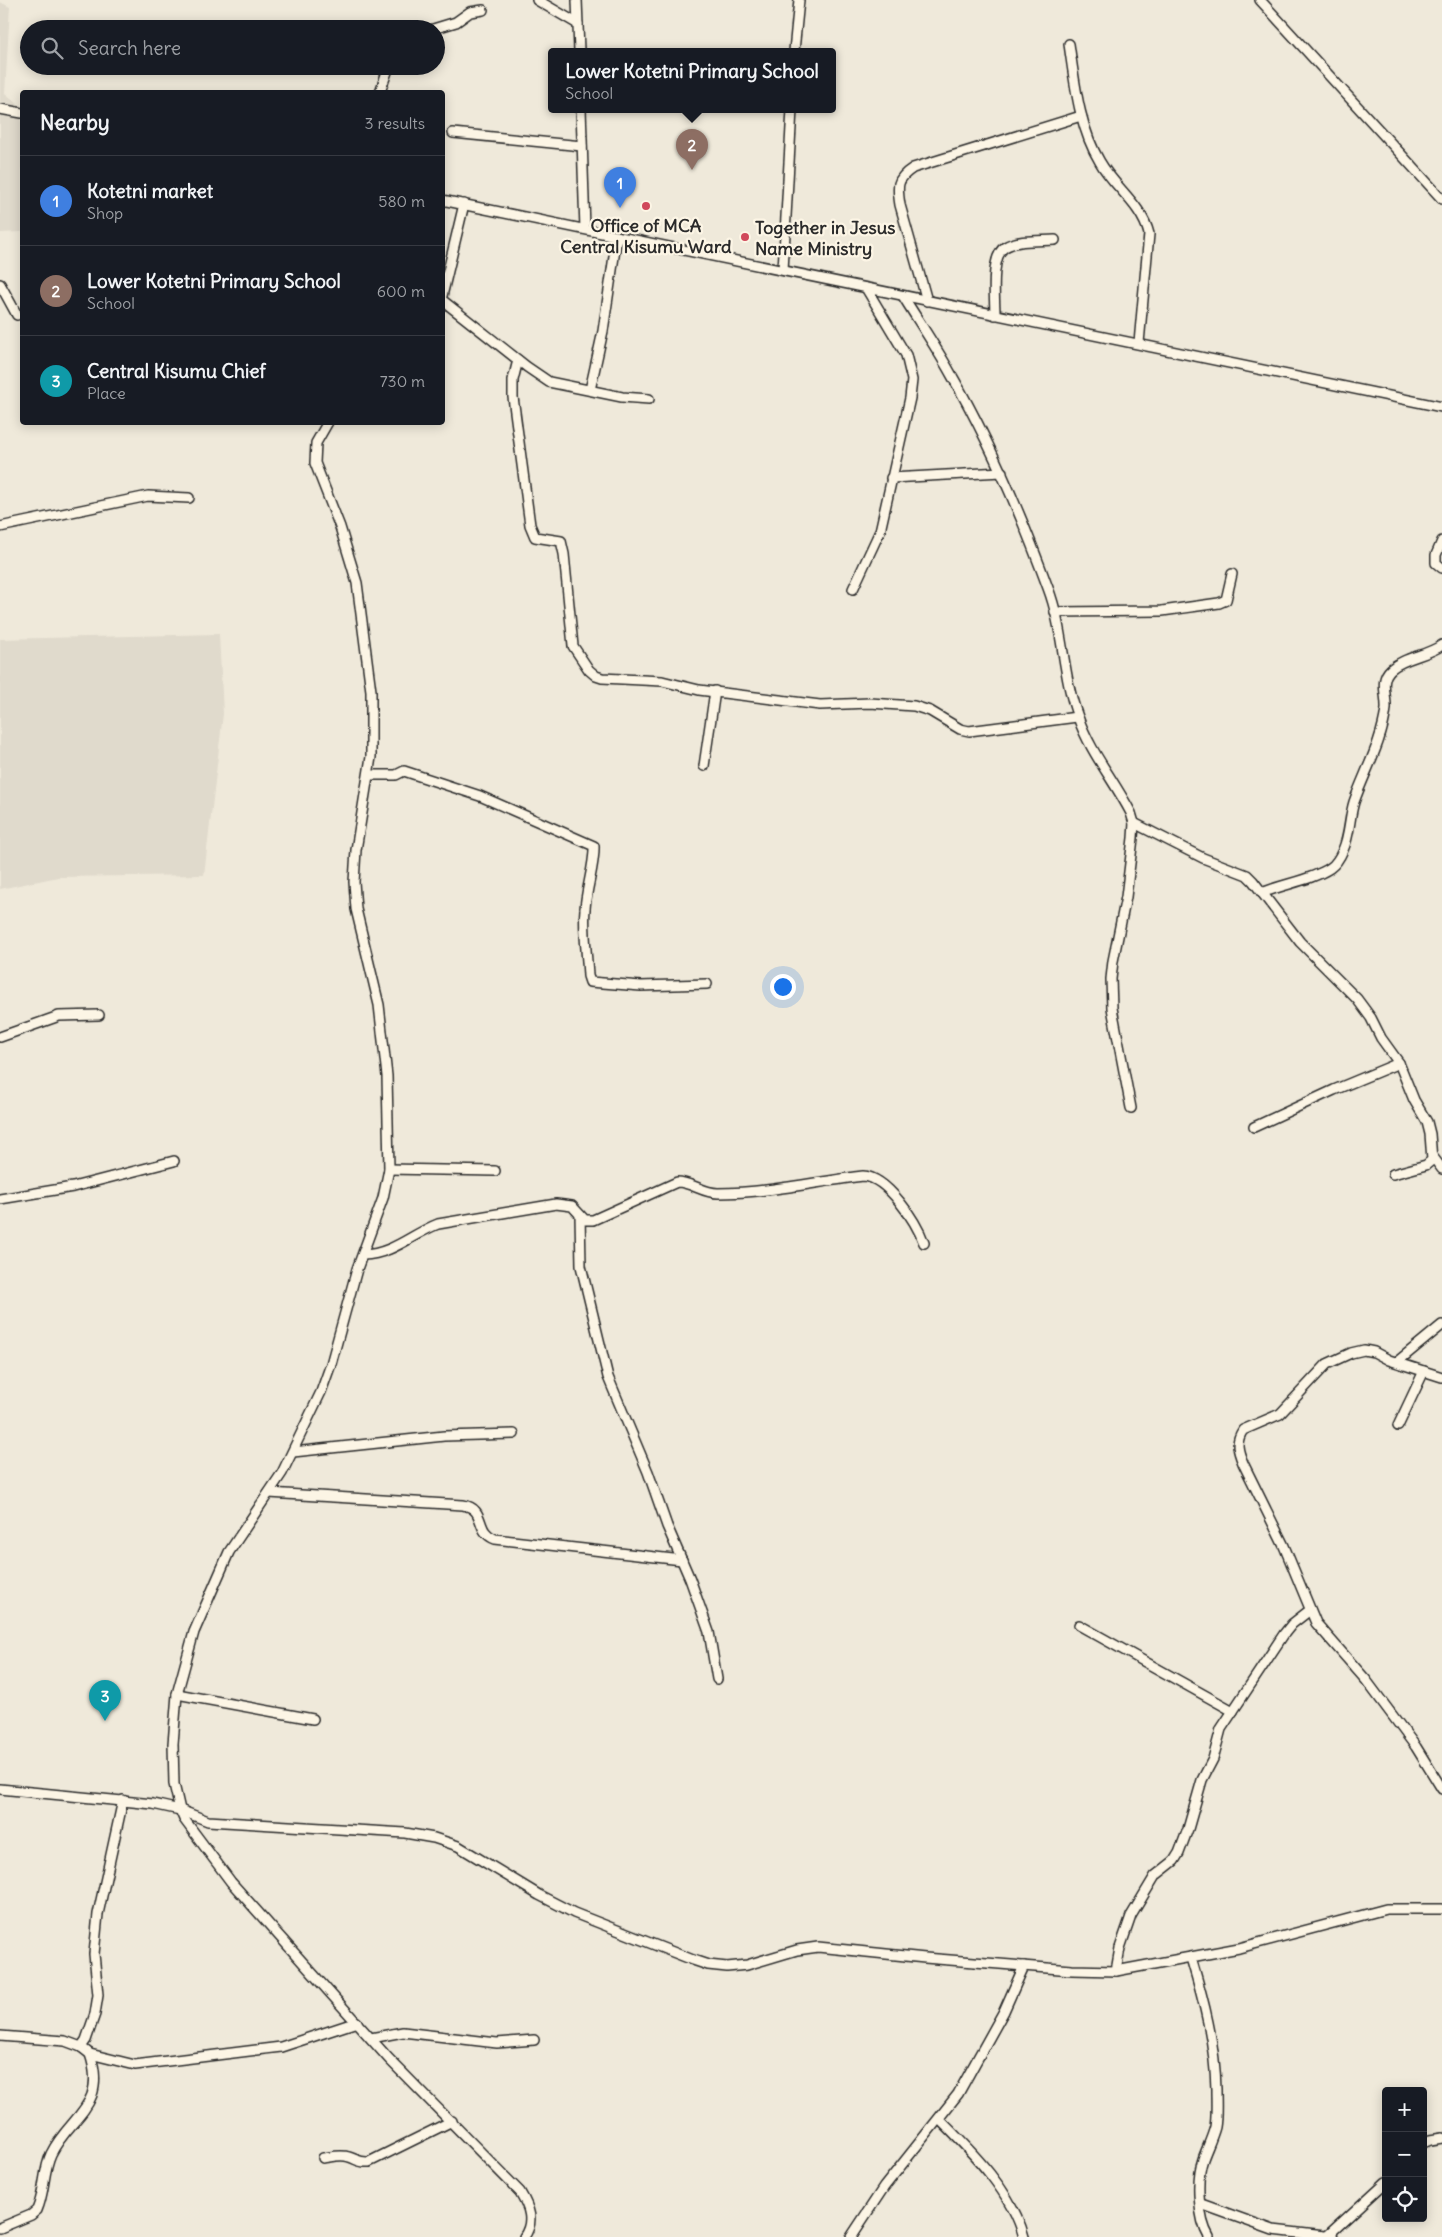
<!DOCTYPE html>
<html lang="en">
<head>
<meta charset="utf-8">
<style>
	body { margin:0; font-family:Delius,sans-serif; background:#242831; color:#f1f3f6 }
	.controls { position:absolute; right:15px; bottom:15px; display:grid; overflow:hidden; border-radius:5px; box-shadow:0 2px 12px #0003 }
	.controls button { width:45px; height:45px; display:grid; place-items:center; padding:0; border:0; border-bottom:1px solid #363941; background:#171b24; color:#f1f3f6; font:25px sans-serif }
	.you { position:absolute; left:782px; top:986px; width:18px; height:18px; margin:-12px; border:4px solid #fff; border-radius:50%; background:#1a73e8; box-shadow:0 0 0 8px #1a73e833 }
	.badge { display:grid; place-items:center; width:32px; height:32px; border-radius:50%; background:#7c3aed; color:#fff; font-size:16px; font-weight:700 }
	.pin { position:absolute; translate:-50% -41px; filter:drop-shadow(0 1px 2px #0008) }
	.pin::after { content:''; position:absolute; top:26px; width:18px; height:15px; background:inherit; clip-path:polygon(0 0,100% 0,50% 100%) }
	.popup { position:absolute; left:548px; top:48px; width:288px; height:65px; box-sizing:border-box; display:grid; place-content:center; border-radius:5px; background:#171b24; filter:drop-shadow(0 1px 4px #0005); font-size:16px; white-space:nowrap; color:#9ea1a6 }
	.popup b { font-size:19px; color:#f1f3f6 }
	.popup::after { content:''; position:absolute; left:50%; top:100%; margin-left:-10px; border:10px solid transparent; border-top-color:#171b24 }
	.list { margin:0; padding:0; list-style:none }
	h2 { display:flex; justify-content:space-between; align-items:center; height:65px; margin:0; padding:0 20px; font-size:21px }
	h2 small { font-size:16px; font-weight:400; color:#9ea1a6 }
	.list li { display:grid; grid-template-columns:32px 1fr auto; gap:15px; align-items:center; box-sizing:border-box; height:90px; padding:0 20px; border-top:1px solid #363941 }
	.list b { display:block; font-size:19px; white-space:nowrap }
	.list p { margin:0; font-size:16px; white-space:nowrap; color:#9ea1a6 }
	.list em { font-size:16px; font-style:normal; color:#9ea1a6 }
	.icon { flex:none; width:28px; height:28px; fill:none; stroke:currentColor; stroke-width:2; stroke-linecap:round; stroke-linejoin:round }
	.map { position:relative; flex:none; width:1442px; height:2237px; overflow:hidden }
	.search { position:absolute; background:#171b24; box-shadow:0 2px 12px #0003; left:20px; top:20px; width:425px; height:55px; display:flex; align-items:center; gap:12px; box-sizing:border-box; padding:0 18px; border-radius:28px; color:#9ea1a6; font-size:19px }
	.panel { position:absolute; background:#171b24; box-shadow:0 2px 12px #0003; left:20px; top:90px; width:425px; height:335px; border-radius:5px }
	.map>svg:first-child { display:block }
</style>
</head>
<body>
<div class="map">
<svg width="1442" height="2237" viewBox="0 0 1442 2237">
	<rect width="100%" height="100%" fill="#efe9da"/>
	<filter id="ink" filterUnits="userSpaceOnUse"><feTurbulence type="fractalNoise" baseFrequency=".02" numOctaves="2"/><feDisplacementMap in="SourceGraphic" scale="10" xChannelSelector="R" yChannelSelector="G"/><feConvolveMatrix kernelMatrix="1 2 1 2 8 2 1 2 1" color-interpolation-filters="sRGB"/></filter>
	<g filter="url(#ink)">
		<!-- built -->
		<g fill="#e0dacc">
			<polygon points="0,2 10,7 5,93 22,107 22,232 0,233"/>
			<polygon points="219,634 223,714 204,875 58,877 0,889 0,639"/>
		</g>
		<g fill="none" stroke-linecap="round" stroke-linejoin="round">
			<defs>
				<g id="minor">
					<polyline points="537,0 578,24"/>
					<polyline points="577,0 579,51"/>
					<polyline points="1260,0 1442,199"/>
					<polyline points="433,29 456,22 470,12 483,10"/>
					<path d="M1069 44C1075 84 1079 127 1100 162 1114 187 1142 205 1149 234L1139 343"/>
					<polyline points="794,51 799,0"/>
					<polyline points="380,92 389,66"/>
					<polyline points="0,109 22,113"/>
					<polyline points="581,109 585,229"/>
					<polyline points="453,133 582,146"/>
					<polyline points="442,200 1442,407"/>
					<polyline points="783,270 792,109"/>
					<polyline points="0,284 17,315"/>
					<polyline points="442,296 464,204"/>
					<path d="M903 296C919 322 936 347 951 374 990 442 1021 514 1048 588 1064 630 1062 675 1078 717 1090 752 1114 780 1131 813L1134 823 1133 838 1126 897 1113 961 1111 979 1112 1008 1131 1108"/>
					<polyline points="442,300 527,367 549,382 622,397 649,399"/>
					<path d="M927 301 900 205C897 186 896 179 913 168L1081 116"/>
					<path d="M995 315C995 299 990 256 1005 247 1018 239 1040 241 1055 240"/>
					<polyline points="518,360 513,380 513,397 530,525 535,537 561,541 564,554 573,646 589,670 596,676 602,678 662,681 699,690 820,705 870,703 914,706 930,711 960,729 969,731 1077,717"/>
					<polyline points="590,390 603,331 617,236"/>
					<path d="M328 422 316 443 315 463 340 527 357 583 371 691V757L356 850 354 882 356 909 379 1005 387 1076 389 1169 383 1198 357 1269 331 1364 321 1392 282 1473 229 1552 194 1632 177 1694 173 1744 174 1784 180 1810 184 1819 231 1882 389 2059 520 2192C529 2207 535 2221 524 2237"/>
					<polyline points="891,478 1002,472"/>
					<polyline points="0,527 148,496 189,498"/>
					<polyline points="1442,541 1436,555 1436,563 1442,568"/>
					<polyline points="853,589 880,531 910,398 912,380 906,355 866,288"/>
					<polyline points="1055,612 1162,611 1219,603 1226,600 1232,574"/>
					<polyline points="704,766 715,691"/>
					<path d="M369 775H396L404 771 480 796 594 846C595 864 586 889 585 909 583 930 587 954 588 976L590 982 641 986 707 984"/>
					<polyline points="1134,823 1203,858 1247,875 1253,881 1300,942 1357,999 1371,1018 1381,1038 1399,1063 1414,1100 1427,1122 1430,1134 1432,1160 1426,1165 1393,1174"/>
					<path d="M1262 893C1283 884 1312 880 1330 868 1336 864 1340 857 1343 850 1350 835 1349 818 1354 802 1365 771 1382 742 1386 709 1387 695 1379 680 1391 669 1404 657 1427 656 1442 645"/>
					<polyline points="0,1037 59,1016 99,1015"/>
					<polyline points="1254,1127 1334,1090 1399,1063"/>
					<polyline points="1433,1157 1442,1169"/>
					<polyline points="389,1169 495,1171"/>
					<polyline points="0,1199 73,1187 174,1161"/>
					<polyline points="580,1215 581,1266 608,1377 648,1472 667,1526 690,1579 709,1632 717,1679"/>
					<path d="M363 1255C393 1254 412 1234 438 1224L556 1204 572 1206 585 1220H593L677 1182C691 1182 703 1193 718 1193 766 1193 815 1182 863 1176 887 1177 916 1221 924 1243"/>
					<polyline points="1397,1362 1442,1325"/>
					<path d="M1442 1377 1389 1360 1374 1352 1364 1350 1351 1353 1327 1364 1280 1414 1243 1430C1235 1442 1238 1451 1243 1463L1284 1546 1316 1623 1366 1680 1416 1747 1442 1789"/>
					<polyline points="1398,1426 1424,1371"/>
					<polyline points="293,1452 444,1436 514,1434"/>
					<path d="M269 1493 463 1505C487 1509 474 1531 495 1539L682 1560"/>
					<polyline points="1079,1625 1233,1711"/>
					<polyline points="177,1694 313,1719"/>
					<polyline points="0,1789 153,1804 180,1810 208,1821 405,1833 434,1838 458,1846 539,1895 574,1913 693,1960 708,1965 727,1967 747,1965 797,1950 818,1947 925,1958 1072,1970 1116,1971 1239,1948 1386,1909 1442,1909"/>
					<path d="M1191 1958C1204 2001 1215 2043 1216 2089 1216 2101 1217 2115 1215 2127 1212 2138 1207 2148 1203 2159 1196 2179 1198 2219 1209 2237"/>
					<polyline points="1116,1971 1120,1948 1131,1916 1155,1876 1174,1861 1179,1853 1188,1829 1202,1780 1213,1759 1221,1729 1284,1634 1292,1624 1310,1610"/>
					<polyline points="0,2036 65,2041 81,2047 90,2054 135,2065 281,2047 357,2022"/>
					<polyline points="371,2038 403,2032 497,2043 534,2040"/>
					<polyline points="81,2047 86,2040 95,2014 98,1995 94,1954 98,1914 123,1800"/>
					<path d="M939 2119C971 2151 1012 2191 1024 2237"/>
					<polyline points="1423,2143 1430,2140 1442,2138"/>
					<path d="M323 2158C331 2157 341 2154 349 2157 356 2159 360 2163 369 2162L452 2121"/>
					<polyline points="1201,2204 1273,2230 1333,2237"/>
					<path d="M0 2228 31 2215 37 2210C45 2192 43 2171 51 2154 69 2116 108 2107 90 2054"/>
					<polyline points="851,2237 884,2187 958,2094 1004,2011 1024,1966"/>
					<polyline points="1326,2237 1386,2182"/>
				</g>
			</defs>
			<!-- minor casing -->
			<use href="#minor" stroke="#2b2b2b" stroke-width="12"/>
			<!-- minor -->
			<use href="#minor" stroke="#fcf5e5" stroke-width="9"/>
		</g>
	</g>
	<!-- markers -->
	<g fill="#d1495b" stroke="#fcf5e5" stroke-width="2">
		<circle cx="646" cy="206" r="5"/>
		<circle cx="745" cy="237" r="5"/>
	</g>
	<g text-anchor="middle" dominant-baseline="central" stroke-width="4.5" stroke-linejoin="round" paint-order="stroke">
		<!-- poi labels -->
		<g font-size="18" font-weight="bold" fill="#2b2b2b" stroke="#fcf5e5">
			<text x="646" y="225">Office of MCA<tspan x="646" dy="21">Central Kisumu Ward</tspan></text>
			<text x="755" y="227" text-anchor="start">Together in Jesus<tspan x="755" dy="21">Name Ministry</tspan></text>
		</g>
	</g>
</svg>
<div class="controls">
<button>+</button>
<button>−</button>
<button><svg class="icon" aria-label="locate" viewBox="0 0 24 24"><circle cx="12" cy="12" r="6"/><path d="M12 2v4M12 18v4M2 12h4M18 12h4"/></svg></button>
</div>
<div class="you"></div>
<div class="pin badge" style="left:620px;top:208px;background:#3f7fe0">1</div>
<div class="pin badge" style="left:692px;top:170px;background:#8d6e63">2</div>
<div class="popup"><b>Lower Kotetni Primary School</b>School</div>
<div class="pin badge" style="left:105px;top:1721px;background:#0f9aa8">3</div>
<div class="search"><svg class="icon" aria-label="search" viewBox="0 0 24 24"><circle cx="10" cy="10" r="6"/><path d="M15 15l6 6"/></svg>Search here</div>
<section class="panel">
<h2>Nearby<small>3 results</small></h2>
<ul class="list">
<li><span class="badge" style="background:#3f7fe0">1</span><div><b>Kotetni market</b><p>Shop</p></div><em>580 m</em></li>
<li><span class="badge" style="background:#8d6e63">2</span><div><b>Lower Kotetni Primary School</b><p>School</p></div><em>600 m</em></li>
<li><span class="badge" style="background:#0f9aa8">3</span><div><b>Central Kisumu Chief</b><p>Place</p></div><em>730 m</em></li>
</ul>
</section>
</div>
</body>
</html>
